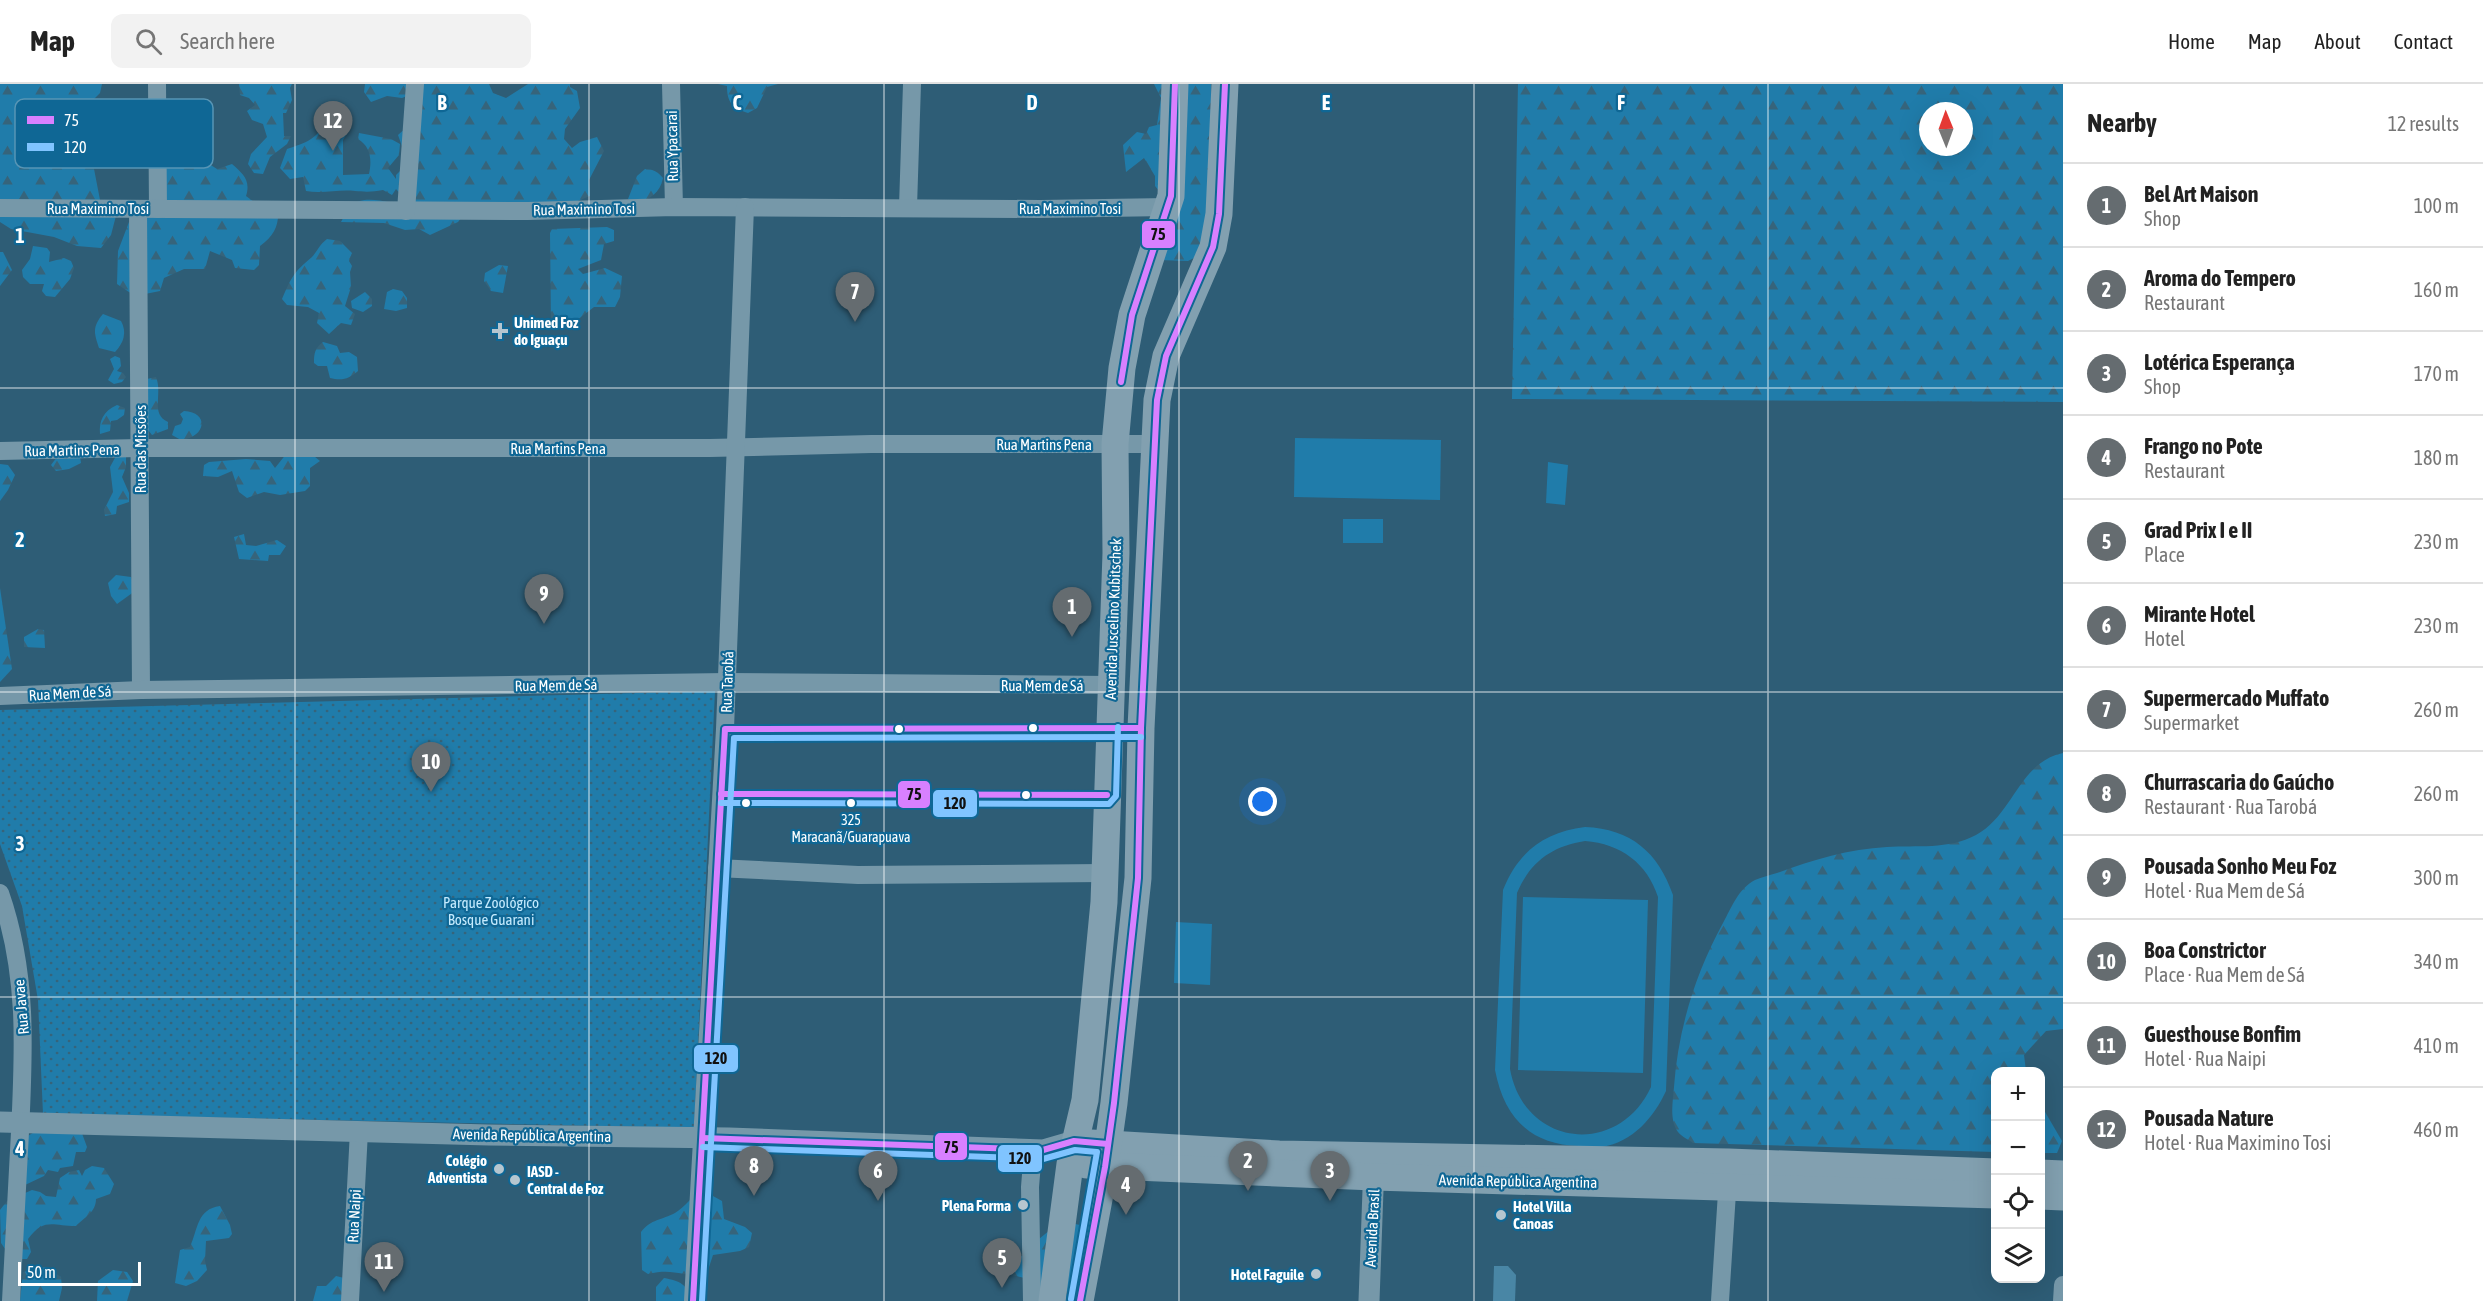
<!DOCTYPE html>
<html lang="en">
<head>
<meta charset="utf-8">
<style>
	body { margin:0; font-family:"Asap Condensed",sans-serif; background:#f2f2f2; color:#222 }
	.controls { position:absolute; right:18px; bottom:18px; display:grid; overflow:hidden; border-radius:12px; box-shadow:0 6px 24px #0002 }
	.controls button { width:54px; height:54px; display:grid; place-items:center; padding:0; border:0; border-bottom:2px solid #e0e0e0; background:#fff; color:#222; font:30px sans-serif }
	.compass { position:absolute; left:1919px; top:18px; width:54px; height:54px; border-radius:50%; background:#fff; box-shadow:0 6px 24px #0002; rotate:359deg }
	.scale { position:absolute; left:18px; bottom:15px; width:123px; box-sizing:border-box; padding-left:6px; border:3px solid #fff; border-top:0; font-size:16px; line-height:21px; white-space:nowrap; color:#fff; -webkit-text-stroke:4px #0f6795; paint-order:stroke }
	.you { position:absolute; left:1263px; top:718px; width:21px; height:21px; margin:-15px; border:4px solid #fff; border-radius:50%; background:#1a73e8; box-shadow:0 0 0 9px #1a73e833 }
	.badge { display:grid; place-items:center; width:39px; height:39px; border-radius:50%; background:#656c70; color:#fff; font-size:20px; font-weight:700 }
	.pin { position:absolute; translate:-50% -50px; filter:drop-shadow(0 2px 3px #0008) }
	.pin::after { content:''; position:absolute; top:32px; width:21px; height:18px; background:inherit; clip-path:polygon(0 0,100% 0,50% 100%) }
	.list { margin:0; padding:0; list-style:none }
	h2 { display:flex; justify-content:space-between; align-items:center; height:78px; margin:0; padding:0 24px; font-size:26px }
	h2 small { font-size:20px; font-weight:400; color:#767676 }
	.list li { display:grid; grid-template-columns:39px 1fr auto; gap:18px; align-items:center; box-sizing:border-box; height:84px; padding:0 24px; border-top:2px solid #e0e0e0 }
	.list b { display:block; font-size:22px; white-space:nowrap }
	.list p { margin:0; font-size:20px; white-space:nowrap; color:#767676 }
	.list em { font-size:20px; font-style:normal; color:#767676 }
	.icon { flex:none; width:33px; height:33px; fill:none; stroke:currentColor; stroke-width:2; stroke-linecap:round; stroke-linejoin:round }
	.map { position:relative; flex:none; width:2063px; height:1217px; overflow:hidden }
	header { display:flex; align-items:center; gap:36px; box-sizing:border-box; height:84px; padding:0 30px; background:#fff; border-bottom:2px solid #e0e0e0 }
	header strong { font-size:28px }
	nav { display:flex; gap:33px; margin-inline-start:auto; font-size:21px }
	.search { width:420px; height:54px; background:#f2f2f2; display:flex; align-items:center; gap:15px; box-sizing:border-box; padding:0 21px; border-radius:12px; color:#767676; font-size:22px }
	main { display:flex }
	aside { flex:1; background:#fff }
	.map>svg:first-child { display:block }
</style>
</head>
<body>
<header>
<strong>Map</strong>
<div class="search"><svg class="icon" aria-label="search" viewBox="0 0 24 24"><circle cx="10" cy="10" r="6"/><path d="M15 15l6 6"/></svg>Search here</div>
<nav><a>Home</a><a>Map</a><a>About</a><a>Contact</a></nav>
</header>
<main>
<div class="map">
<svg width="2063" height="1217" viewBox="0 0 2063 1217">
	<defs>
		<pattern id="forest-firs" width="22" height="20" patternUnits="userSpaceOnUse" patternTransform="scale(1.5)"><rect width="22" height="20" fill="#207caa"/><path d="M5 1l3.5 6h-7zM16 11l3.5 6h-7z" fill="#36647b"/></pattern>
		<pattern id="park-dots" width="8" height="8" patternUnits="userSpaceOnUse" patternTransform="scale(1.5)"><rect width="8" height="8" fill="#207caa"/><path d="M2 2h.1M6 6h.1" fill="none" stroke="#36647b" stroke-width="1.8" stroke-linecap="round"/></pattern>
	</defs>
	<rect width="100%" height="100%" fill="#2e5d76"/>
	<!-- green -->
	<g fill="#207caa" fill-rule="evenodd">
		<polygon points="1295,354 1441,356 1440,416 1294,413"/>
		<polygon points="1548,378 1568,381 1565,421 1546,419"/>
		<rect x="1343" y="435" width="40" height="24"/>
		<path d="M1585 743C1631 745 1658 768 1673 811L1666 1007C1654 1033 1633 1058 1602 1063 1595 1064 1587 1063 1579 1062 1530 1061 1504 1033 1495 986L1503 806C1518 768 1544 748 1585 743ZM1585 757C1621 760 1647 779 1658 813L1651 1003C1618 1074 1524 1063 1510 985L1517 809C1530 778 1552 762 1585 757Z"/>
		<polygon points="1523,813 1648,816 1643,989 1518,986"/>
		<polygon points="1176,838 1212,840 1210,901 1174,899"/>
	</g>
	<!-- forest -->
	<g fill="url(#forest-firs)" fill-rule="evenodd">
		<polygon points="0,0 102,0 100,9 87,22 84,33 100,116 118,124 111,151 101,164 77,162 54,153 11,145 0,138"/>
		<polygon points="239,0 292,0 290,4 292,16 286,29 283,29 284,52 291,52 287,60 270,73 263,90 254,89 248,80 251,70 267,53 263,40 252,36 247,27 255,21 249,14 240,11"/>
		<path d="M365 0H489L493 9 506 14 528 0H570V3L577 7 580 24 565 45 564 55 572 64 580 58 597 53 604 67 589 96 590 112 570 120 467 126 458 138 430 151 419 145 405 146 384 139 341 138C344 133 347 124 351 121 367 109 392 121 410 121L396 105 392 111 383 106C372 108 366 108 355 107 339 105 323 110 306 107L303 93 290 95 280 84 287 65C295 62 304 60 311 55 326 46 318 35 342 35L349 46 343 56V91L369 90C372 76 371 63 358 55L359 49 391 55 400 60 399 71 388 84 396 95V91L408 79 398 51 407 43 412 10 402 14 387 12 371 18 364 8Z"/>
		<path d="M718 0H778L767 3 757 24 748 29C732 24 727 18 727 2Z"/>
		<polygon points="1154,0 1211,0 1216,163 1188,177 1159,176 1164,113 1155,102 1155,92 1144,74 1126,88 1123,61 1137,48 1146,50 1149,43 1157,41 1161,14"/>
		<path d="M1518 0H2063V318L1512 315ZM1928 27H1964V63H1928Z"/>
		<path d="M206 78 217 85 232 80C243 90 251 96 246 112L254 118 278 126C279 142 274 152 260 162L259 181 254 186 235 184 232 176 210 167 205 185H184L164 194 160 207 135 212 117 200 118 167 129 138 149 133 163 82 175 79 189 84Z"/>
		<path d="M645 85C653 85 658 88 663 94 660 109 650 115 636 120L628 115 637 92Z"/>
		<polygon points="607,143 614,146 614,157 604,160 601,176 578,185 583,190 605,184 622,192 620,213 615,223 594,223 572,240 551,243 550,149 552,145"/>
		<path d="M327 155 340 157 352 169 349 177 352 182 350 188 351 203 345 222 355 230 351 241 341 239 329 250 317 239 319 229 308 223 287 221 282 215C292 192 294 188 312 173 317 168 319 161 327 155Z"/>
		<polygon points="33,162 47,164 50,168 49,178 64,174 71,177 74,184 70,195 55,213 46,212 42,207 44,200 30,200 23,193 22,186 30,175"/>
		<polygon points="0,168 3,168 12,186 0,202"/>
		<polygon points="499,181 508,182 503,209 491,207 484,197 485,189"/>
		<polygon points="393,205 402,207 407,214 407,224 396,227 384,225 387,208"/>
		<polygon points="365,208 372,215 372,222 363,228 352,224 351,217"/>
		<path d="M103 230 121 237C127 248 124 259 115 268L99 264C94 249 92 243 103 230Z"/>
		<path d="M323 258 337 262 340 269 349 268 357 273 358 287C349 295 342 297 330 294L327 282H318L314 279C314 269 315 264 323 258Z"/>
		<polygon points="115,272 120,274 121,282 117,287 123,289 126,293 122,298 114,300 108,296 114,285 110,275"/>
		<path d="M156 293C163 310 150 330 168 338V345L152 351 145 342 147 295Z"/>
		<path d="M117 321 125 324 124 331 117 336 111 337 110 347 100 350C99 337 103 327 117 321Z"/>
		<path d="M184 327C209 328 207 353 181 356L172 351 175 342 181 340 183 335 180 330Z"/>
		<polygon points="309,368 320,377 310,384 310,402 305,407 280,411 264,408 247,414 239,408 232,387 218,393 203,392 204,381 209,378 246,375 270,377 275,384 287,369"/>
		<polygon points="71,369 80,372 81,379 69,385 56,387 51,381 57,373 67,375"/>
		<polygon points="116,372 126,373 126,383 122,393 129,409 129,418 117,422 116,430 105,432 104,426 113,408 110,383"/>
		<polygon points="0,380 8,381 15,391 8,406 0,417"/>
		<polygon points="244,450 246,461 256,462 277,456 286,462 280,471 269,471 268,477 239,475 234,453"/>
		<polygon points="116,491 131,493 135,507 117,520 111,512 108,499"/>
		<polygon points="0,504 12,585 0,598"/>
		<polygon points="38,545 44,546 45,564 24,563 24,553"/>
		<path d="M2063 669V945L2046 947 2024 971 2026 987 1996 988 1995 1068 1693 1059C1689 1056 1681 1052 1678 1048 1669 1036 1673 1017 1674 1003 1678 946 1695 890 1723 839 1732 823 1738 805 1755 796 1762 793 1770 791 1777 789 1812 776 1849 765 1887 763 1917 761 1948 766 1976 751 2014 730 2019 678 2063 669Z"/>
		<polygon points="2041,1021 2062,1057 2057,1069 2041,1069"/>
		<path d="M80 1044 87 1063 85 1068H76L73 1082 60 1084 58 1088 48 1086 44 1092 25 1101C25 1088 22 1071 24 1059 28 1041 66 1045 80 1044Z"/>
		<path d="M92 1082 104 1084 114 1100 110 1110 96 1115C96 1128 85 1133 76 1142 53 1142 44 1133 28 1155L31 1168 27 1175H12L1 1159 0 1126 7 1117 32 1106 40 1108 46 1112 56 1113 60 1094 69 1088 79 1086 82 1092 85 1086Z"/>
		<path d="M702 1106 722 1117 724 1135 745 1143 752 1149 749 1163 740 1167 713 1171 709 1183 703 1192C681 1192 673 1184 648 1190L642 1186 641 1148C651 1135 662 1136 675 1129 685 1123 692 1112 702 1106Z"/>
		<path d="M220 1122 230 1141 232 1150 229 1154 206 1157 205 1177 207 1186 197 1197 186 1202 175 1199 180 1166 190 1163C198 1145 197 1125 220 1122Z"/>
		<polygon points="1061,1137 1080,1141 1088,1156 1074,1217 1030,1217 1029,1195 1011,1191 1006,1177 1027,1170 1028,1164"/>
		<polygon points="46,1183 61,1193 62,1204 59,1217 20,1217 23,1188"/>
		<polygon points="113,1186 127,1188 133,1197 127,1217 97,1217 98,1197"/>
		<polygon points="336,1192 348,1195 349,1217 313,1217 317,1202 326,1202"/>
		<path d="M664 1194C680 1197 687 1200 692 1217H656V1203Z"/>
	</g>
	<!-- park -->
	<polygon fill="url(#park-dots)" points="715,607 694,1044 43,1030 38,916 22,822 0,760 0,626"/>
	<!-- water -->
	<polygon fill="#4986a5" points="1494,1182 1508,1182 1516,1191 1515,1217 1493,1217"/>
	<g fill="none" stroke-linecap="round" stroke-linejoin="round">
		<!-- minor -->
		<g stroke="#7698a9" stroke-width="18">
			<polyline points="157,0 158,125"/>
			<polyline points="671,0 674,123"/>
			<polyline points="908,123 912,0"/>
			<polyline points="0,124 528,127 674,123 1040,125 1168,123"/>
			<polyline points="138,125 141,606"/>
			<polyline points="406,127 415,0"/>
			<polyline points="0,367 139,364 710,364 871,360 1154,360"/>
			<polyline points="0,612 141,606 727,598 1112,601"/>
			<polyline points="717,784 858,791 1104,789"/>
			<path d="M0 809C28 889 24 966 20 1048 17 1105 14 1161 11 1217"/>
			<polyline points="350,1217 359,1047"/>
			<polyline points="693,1217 725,645 745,123"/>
			<polyline points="1032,1217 1030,1103 1033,1066"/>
			<polyline points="1720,1217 1728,1093"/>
			<polyline points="2062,1217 2063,1201"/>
		</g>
		<!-- tertiary -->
		<g stroke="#7698a9" stroke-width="21">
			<polyline points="0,1038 489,1051 729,1054 1043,1066 1074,1057"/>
			<polyline points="1369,1217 1374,1078"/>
		</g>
		<!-- primary -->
		<g stroke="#82a0b0" stroke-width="27">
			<polyline points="1091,1059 1279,1070 1729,1078 1996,1088"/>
			<polyline points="1087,1081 1374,1093 1996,1111"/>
			<polyline points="2040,1089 2063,1090"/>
			<polyline points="2040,1112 2063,1113"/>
			<polyline points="1052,1217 1070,1080 1085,1016 1104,818 1116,469 1115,360 1122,284 1132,231 1171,112 1175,0"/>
			<polyline points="1080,1217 1105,1083 1114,1019 1138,794 1141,644 1157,316 1166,272 1213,163 1219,130 1225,0"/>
		</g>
		<defs>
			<g id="bus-1">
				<polyline points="1121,298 1132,231 1171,112 1175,0"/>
				<polyline points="721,710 1107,711"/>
				<polyline points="703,1054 1043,1066 1074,1057 1108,1060"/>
				<polyline points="693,1217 725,645 1141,644"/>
				<polyline points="1080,1217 1105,1083 1114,1019 1138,794 1141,644 1157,316 1166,272 1213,163 1219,130 1225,0"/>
			</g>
			<g id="bus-2">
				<polyline points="721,719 1109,720 1116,712 1118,643"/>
				<polyline points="703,1063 1043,1075 1075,1066 1097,1068 1071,1215"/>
				<polyline points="702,1217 734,654 1141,653"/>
			</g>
		</defs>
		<!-- bus-1 casing -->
		<use href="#bus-1" stroke="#0f6795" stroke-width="10"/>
		<!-- bus-2 casing -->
		<use href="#bus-2" stroke="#0f6795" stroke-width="10"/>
		<!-- bus-1 -->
		<use href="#bus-1" stroke="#d880ff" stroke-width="6"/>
		<!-- bus-2 -->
		<use href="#bus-2" stroke="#80c4ff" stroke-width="6"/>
	</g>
	<!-- grid -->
	<path fill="none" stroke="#fff" stroke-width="1.5" stroke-opacity="0.55" d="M295 0V1217M589 0V1217M884 0V1217M1179 0V1217M1474 0V1217M1768 0V1217M0 304H2063M0 608H2063M0 913H2063"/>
	<!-- markers -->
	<g fill="#b6c6cf" stroke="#0f6795" stroke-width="2">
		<path d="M497 238h6v6h6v6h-6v6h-6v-6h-6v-6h6z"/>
		<circle cx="499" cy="1085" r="6"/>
		<circle cx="515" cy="1096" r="6"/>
		<circle cx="1023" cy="1121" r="6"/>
		<circle cx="1501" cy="1131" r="6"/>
		<circle cx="1316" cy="1190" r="6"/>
	</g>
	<g fill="#fff" stroke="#0f6795" stroke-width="2">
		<circle cx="1033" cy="644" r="5"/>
		<circle cx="899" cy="645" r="5"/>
		<circle cx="1026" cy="711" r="5"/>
		<circle cx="746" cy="719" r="5"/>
		<circle cx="851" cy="719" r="5"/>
	</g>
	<g text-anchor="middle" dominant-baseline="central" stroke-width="4.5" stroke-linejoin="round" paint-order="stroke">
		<!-- bus labels -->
		<g font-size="14" fill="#fff" stroke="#0f6795">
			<text x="851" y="736">325<tspan x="851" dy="17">Maracanã/Guarapuava</tspan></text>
		</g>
		<!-- street labels -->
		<g font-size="15" fill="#fff" stroke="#0f6795">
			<text transform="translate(672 62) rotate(-91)">Rua Ypacarai</text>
			<text x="98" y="124">Rua Maximino Tosi</text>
			<text x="1070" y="124">Rua Maximino Tosi</text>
			<text transform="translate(584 125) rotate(-1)">Rua Maximino Tosi</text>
			<text x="1044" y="360">Rua Martins Pena</text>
			<text x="558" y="364">Rua Martins Pena</text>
			<text transform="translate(140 365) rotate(-90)">Rua das Missões</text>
			<text transform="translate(72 366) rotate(-1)">Rua Martins Pena</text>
			<text transform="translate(1113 535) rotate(-88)">Avenida Juscelino Kubitschek</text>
			<text transform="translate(727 598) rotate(-88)">Rua Tarobá</text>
			<text transform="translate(556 601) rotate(-1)">Rua Mem de Sá</text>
			<text x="1042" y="601">Rua Mem de Sá</text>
			<text transform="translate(70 609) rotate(-3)">Rua Mem de Sá</text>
			<text transform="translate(21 923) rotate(-95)">Rua Javae</text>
			<text transform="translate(532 1051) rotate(1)">Avenida República Argentina</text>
			<text transform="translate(1518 1097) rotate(1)">Avenida República Argentina</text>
			<text transform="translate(354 1132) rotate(-87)">Rua Naipi</text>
			<text transform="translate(1372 1144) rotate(-87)">Avenida Brasil</text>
		</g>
		<!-- poi labels -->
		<g font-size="15" font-weight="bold" fill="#fff" stroke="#0f6795" text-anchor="start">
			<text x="514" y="238">Unimed Foz<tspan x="514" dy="17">do Iguaçu</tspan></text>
			<text x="487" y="1076" text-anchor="end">Colégio<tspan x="487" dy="17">Adventista</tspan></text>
			<text x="527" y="1087">IASD -<tspan x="527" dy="17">Central de Foz</tspan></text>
			<text x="1011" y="1121" text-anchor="end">Plena Forma</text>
			<text x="1513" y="1122">Hotel Villa<tspan x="1513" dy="17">Canoas</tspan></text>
			<text x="1304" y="1190" text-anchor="end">Hotel Faguile</text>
		</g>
		<!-- park labels -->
		<g font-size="15" fill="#c5ebfe" stroke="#0f6795">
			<text x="491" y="818">Parque Zoológico<tspan x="491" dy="17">Bosque Guarani</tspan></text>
		</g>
	</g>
	<!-- legend -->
	<rect x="15" y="15" width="198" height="69" rx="9" fill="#0f6795" stroke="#5795b5" stroke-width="1.5"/>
	<rect x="27" y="32" width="27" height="8" fill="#d880ff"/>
	<rect x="27" y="59" width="27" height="8" fill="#80c4ff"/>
	<g font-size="16" fill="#fff">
		<text x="64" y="42">75</text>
		<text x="64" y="69">120</text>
	</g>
	<g font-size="20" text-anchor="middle" font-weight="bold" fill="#fff" stroke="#0f6795" stroke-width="4.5" stroke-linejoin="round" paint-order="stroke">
		<text x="442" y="26">B</text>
		<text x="737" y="26">C</text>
		<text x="1032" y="26">D</text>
		<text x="1326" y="26">E</text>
		<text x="1621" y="26">F</text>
		<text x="20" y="159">1</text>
		<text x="20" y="463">2</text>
		<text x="20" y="767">3</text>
		<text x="20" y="1072">4</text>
	</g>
	<g stroke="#0f6795" stroke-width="2">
		<rect x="1141" y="136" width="35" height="29" rx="6" fill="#d880ff"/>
		<rect x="897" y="696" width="34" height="29" rx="6" fill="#d880ff"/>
		<rect x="932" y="705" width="46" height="29" rx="6" fill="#80c4ff"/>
		<rect x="693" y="960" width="46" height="29" rx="6" fill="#80c4ff"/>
		<rect x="934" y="1048" width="34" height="29" rx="6" fill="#d880ff"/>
		<rect x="997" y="1060" width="46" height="29" rx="6" fill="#80c4ff"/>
	</g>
	<g font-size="16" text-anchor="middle" font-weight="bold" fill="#111">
		<text x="1158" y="156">75</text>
		<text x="914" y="716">75</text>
		<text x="955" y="725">120</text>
		<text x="716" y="980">120</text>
		<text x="951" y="1069">75</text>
		<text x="1020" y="1080">120</text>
	</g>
</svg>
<div class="controls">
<button>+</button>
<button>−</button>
<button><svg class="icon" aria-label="locate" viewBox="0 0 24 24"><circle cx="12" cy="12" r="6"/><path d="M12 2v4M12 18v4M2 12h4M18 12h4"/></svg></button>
<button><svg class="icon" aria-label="layers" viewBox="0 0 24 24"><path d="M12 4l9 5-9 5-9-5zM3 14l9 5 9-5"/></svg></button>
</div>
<svg class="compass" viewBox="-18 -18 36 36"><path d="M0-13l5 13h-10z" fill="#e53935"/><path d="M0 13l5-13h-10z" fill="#767676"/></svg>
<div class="scale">50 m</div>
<div class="you"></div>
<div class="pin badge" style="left:1072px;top:553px">1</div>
<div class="pin badge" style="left:1248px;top:1107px">2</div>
<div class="pin badge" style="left:1330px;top:1117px">3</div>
<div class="pin badge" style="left:1126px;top:1131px">4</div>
<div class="pin badge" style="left:1002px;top:1204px">5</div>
<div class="pin badge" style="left:878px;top:1117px">6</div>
<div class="pin badge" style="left:855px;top:238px">7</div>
<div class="pin badge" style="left:754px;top:1112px">8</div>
<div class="pin badge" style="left:544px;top:540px">9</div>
<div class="pin badge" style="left:431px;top:708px">10</div>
<div class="pin badge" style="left:384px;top:1208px">11</div>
<div class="pin badge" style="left:333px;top:67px">12</div>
</div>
<aside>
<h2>Nearby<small>12 results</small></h2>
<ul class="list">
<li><span class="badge">1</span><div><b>Bel Art Maison</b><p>Shop</p></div><em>100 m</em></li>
<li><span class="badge">2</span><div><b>Aroma do Tempero</b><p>Restaurant</p></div><em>160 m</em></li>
<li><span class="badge">3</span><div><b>Lotérica Esperança</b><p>Shop</p></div><em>170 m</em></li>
<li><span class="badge">4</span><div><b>Frango no Pote</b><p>Restaurant</p></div><em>180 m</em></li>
<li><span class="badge">5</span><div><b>Grad Prix I e II</b><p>Place</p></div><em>230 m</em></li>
<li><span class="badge">6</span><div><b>Mirante Hotel</b><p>Hotel</p></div><em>230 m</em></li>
<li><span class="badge">7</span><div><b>Supermercado Muffato</b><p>Supermarket</p></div><em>260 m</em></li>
<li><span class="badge">8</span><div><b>Churrascaria do Gaúcho</b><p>Restaurant · Rua Tarobá</p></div><em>260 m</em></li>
<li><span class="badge">9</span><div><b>Pousada Sonho Meu Foz</b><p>Hotel · Rua Mem de Sá</p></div><em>300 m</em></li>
<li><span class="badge">10</span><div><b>Boa Constrictor</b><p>Place · Rua Mem de Sá</p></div><em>340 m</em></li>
<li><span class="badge">11</span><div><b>Guesthouse Bonfim</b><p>Hotel · Rua Naipi</p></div><em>410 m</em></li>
<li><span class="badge">12</span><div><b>Pousada Nature</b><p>Hotel · Rua Maximino Tosi</p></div><em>460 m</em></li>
</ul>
</aside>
</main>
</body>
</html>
